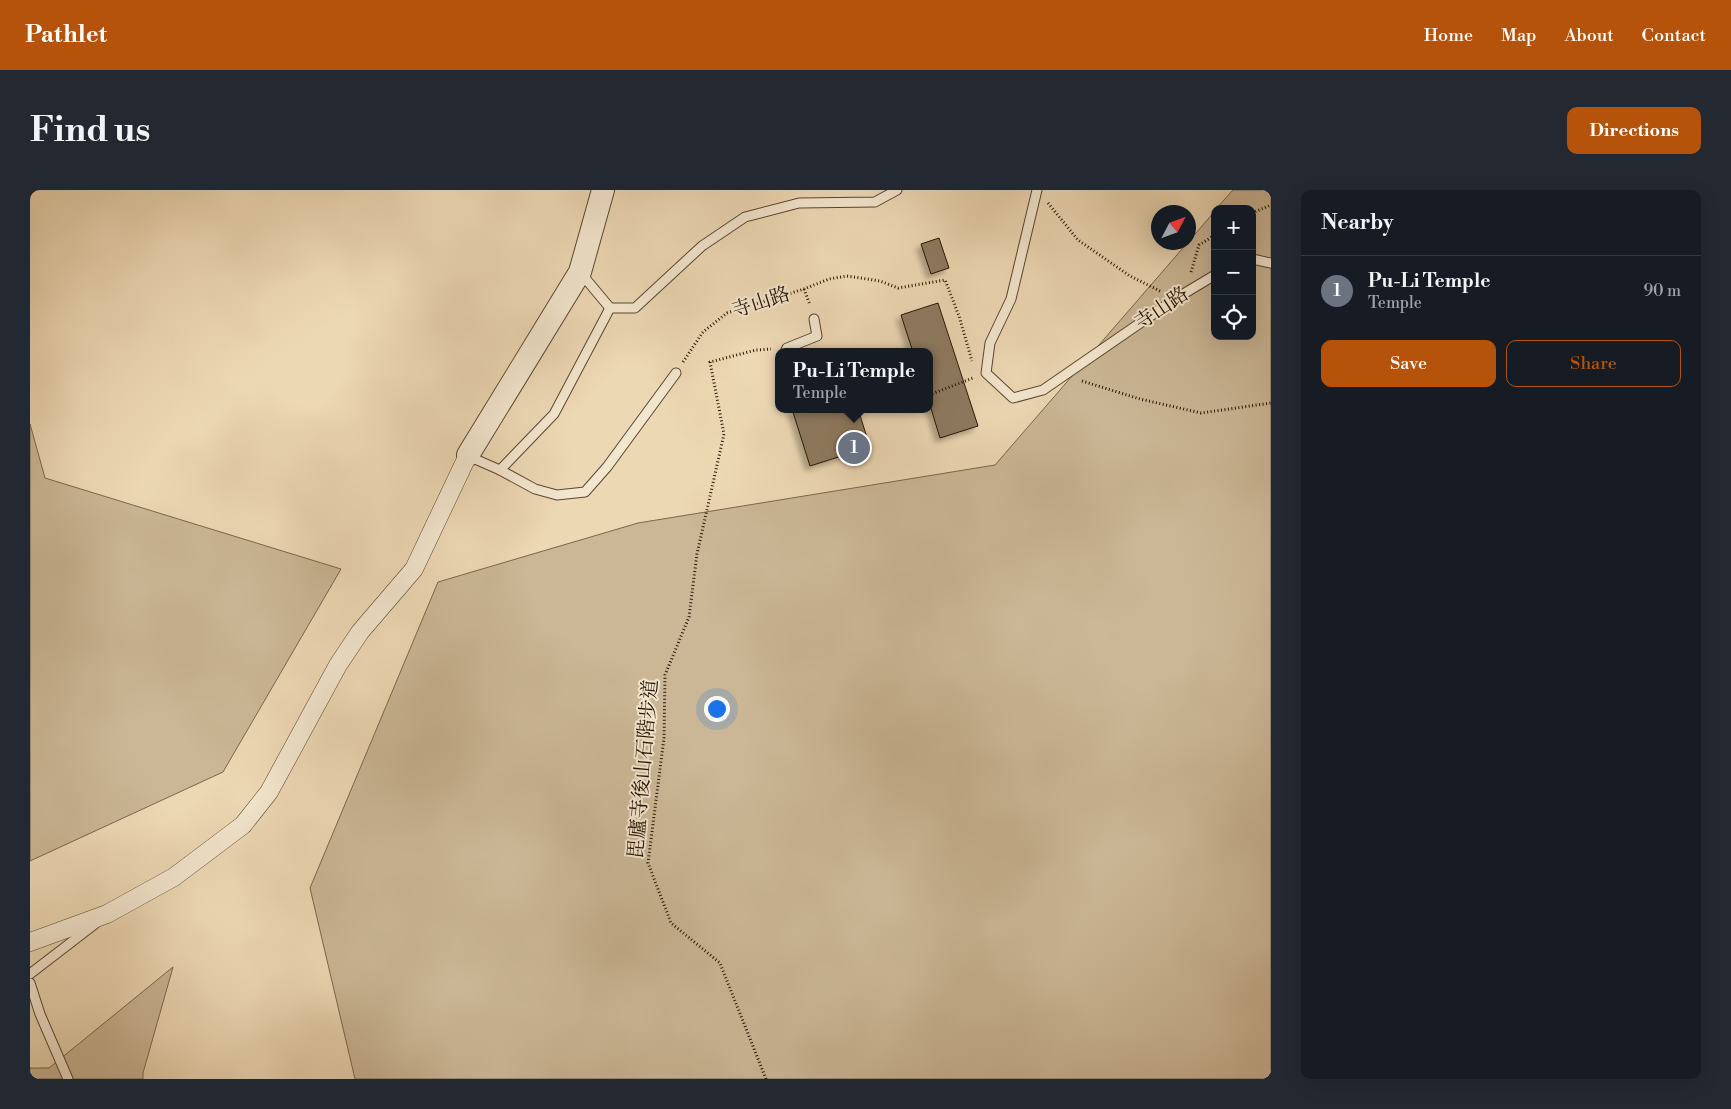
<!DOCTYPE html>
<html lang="en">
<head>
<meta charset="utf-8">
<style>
	body { margin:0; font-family:"Libre Bodoni","Noto Serif TC",serif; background:#242831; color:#f1f3f6 }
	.controls { position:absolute; right:15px; top:15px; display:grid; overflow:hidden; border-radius:10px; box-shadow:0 5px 20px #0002 }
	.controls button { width:45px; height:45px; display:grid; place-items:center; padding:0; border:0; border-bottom:1px solid #363941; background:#171b24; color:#f1f3f6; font:25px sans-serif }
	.compass { position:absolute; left:1121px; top:15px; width:45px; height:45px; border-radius:50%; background:#171b24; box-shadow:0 5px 20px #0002; rotate:49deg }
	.you { position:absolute; left:686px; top:518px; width:18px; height:18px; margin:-12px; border:4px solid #fff; border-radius:50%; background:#1a73e8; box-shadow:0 0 0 8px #1a73e833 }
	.badge { display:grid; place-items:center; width:32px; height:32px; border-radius:50%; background:#b45309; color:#fff; font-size:16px; font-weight:700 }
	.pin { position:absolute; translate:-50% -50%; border:2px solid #fff; box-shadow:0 1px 5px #0006 }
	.popup { position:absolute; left:745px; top:158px; width:158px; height:65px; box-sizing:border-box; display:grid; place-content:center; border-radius:10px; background:#171b24; filter:drop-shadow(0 1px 4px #0005); font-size:16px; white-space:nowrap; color:#9ea1a6 }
	.popup b { font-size:19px; color:#f1f3f6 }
	.popup::after { content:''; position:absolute; left:50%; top:100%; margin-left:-10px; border:10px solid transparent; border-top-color:#171b24 }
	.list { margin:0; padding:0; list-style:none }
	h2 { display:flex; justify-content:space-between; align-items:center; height:65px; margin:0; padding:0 20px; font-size:21px }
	h2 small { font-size:16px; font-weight:400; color:#9ea1a6 }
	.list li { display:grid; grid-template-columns:32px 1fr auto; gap:15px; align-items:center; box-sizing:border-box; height:70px; padding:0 20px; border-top:1px solid #363941 }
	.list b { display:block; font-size:19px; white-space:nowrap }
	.list p { margin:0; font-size:16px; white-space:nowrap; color:#9ea1a6 }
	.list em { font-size:16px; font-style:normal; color:#9ea1a6 }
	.actions { display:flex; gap:10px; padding:15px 20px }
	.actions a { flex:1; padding:11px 0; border:1px solid #b45309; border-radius:10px; text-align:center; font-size:18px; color:#b45309 }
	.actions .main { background:#b45309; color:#fff }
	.icon { flex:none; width:28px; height:28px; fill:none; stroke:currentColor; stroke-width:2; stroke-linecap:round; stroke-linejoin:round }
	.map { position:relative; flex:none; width:1241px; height:889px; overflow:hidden; border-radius:10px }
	header { display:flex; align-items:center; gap:30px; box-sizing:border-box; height:70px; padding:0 25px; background:#b45309; color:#fff }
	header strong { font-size:24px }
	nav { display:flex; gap:28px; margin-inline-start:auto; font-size:18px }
	.intro { display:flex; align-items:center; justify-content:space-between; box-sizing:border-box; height:120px; padding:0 30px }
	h1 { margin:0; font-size:35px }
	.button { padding:12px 22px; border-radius:10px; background:#b45309; color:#fff; font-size:18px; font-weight:700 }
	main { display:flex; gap:30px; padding:0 30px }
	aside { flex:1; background:#171b24; border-radius:10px; box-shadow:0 5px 20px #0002 }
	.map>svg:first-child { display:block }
</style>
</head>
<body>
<header>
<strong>Pathlet</strong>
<nav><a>Home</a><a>Map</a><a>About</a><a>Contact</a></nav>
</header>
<div class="intro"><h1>Find us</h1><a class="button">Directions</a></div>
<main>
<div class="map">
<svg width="1241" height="889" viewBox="0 0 1241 889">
	<defs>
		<filter id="shadow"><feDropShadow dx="-4.5" dy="4.5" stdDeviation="2.5" flood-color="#0004"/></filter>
	</defs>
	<rect width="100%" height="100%" fill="#edd8b4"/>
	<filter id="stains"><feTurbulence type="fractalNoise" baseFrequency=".004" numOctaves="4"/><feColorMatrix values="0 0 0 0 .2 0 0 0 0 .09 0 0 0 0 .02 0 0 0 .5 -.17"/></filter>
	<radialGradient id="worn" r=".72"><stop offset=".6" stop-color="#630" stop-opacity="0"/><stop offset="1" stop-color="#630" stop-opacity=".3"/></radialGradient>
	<!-- green -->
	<g fill="#cbb796" stroke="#79664d">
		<polygon points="1203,0 1241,0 1241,889 325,889 280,698 408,392 608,333 965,275 1185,21 1185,146 1222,146 1222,19 1186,19"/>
		<polygon points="0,234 15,288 311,379 193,582 0,671"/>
		<polygon points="143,777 113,883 113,889 0,889 0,878 19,878"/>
	</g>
	<!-- building -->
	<g fill="#8e7a60" stroke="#271504" filter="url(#shadow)">
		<polygon points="909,48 919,78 901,84 891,54"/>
		<polygon points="908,113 948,236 910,248 899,212 899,162 883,162 871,125"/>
		<polygon points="762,219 828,219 840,257 780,276"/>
	</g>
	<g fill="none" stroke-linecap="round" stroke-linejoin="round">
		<defs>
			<g id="service">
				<polyline points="1007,0 981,109 960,153 956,183 983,208 1013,200 1145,109 1185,85"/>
				<polyline points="1222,69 1241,73"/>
				<polyline points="550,82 580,118"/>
				<polyline points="755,162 757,158 787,146 784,129"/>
				<polyline points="438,266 470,280 505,299 527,305 555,302 577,277 646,183"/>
				<polyline points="470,280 524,224 580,118 605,118 672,56 715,27 769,13 845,12 867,0"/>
				<polyline points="0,784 65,734"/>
				<polyline points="0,793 10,824 38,889"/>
			</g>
			<polyline id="minor" points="0,752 77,724 144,687 213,635 239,602 308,475 330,442 384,379 438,265"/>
			<polyline id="tertiary" points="438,265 550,82 573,0"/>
		</defs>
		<!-- service casing -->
		<use href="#service" stroke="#584630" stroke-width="11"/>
		<!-- minor casing -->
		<use href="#minor" stroke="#584630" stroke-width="19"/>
		<!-- tertiary casing -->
		<use href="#tertiary" stroke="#584630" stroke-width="24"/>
		<!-- path -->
		<g stroke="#271504" stroke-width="3" stroke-dasharray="1 2.5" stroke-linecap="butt">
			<polyline points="1018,13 1048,50 1100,86 1132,102"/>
			<polyline points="1222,23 1241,15"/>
			<polyline points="1161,82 1169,55 1185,45"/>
			<polyline points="774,99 780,115"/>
			<polyline points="653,172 673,142 697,123 774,99 799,89 817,86 850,91 868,98 915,90 929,126 942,171"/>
			<polyline points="1052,191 1110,209 1171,223 1241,213"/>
			<polyline points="899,205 943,188"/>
			<polyline points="736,889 690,773 641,733 618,673 634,548 635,485 659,427 667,364 694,244 680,172 726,160 741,159"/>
			<polyline points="1239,889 1241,884"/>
		</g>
		<!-- service -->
		<use href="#service" stroke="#f3e6ce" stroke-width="9"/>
		<!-- minor -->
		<use href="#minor" stroke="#f3e6ce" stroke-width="18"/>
		<!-- tertiary -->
		<use href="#tertiary" stroke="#f3e6ce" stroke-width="22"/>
	</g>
	<g text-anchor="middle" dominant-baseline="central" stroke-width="4" stroke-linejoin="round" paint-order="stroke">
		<!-- street labels -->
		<g font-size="20" fill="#271504" stroke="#f3e6ce">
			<text transform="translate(731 113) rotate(-18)">寺山路</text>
			<text transform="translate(1132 119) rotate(-34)">寺山路</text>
			<text transform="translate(614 579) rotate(-85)">毘廬寺後山石階步道</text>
		</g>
	</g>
	<rect width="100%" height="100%" filter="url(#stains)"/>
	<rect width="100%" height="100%" fill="url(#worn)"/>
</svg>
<div class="controls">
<button>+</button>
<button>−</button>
<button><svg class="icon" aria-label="locate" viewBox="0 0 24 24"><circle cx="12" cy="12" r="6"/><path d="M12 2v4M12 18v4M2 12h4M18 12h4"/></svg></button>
</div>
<svg class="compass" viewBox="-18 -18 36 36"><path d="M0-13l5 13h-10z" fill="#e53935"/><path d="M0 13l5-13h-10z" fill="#9ea1a6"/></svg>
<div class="you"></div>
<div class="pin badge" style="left:824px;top:258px;background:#6b7280">1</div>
<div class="popup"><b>Pu-Li Temple</b>Temple</div>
</div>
<aside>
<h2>Nearby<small></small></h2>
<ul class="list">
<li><span class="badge" style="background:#6b7280">1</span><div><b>Pu-Li Temple</b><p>Temple</p></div><em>90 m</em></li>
</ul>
<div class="actions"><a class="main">Save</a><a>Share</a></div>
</aside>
</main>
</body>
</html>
